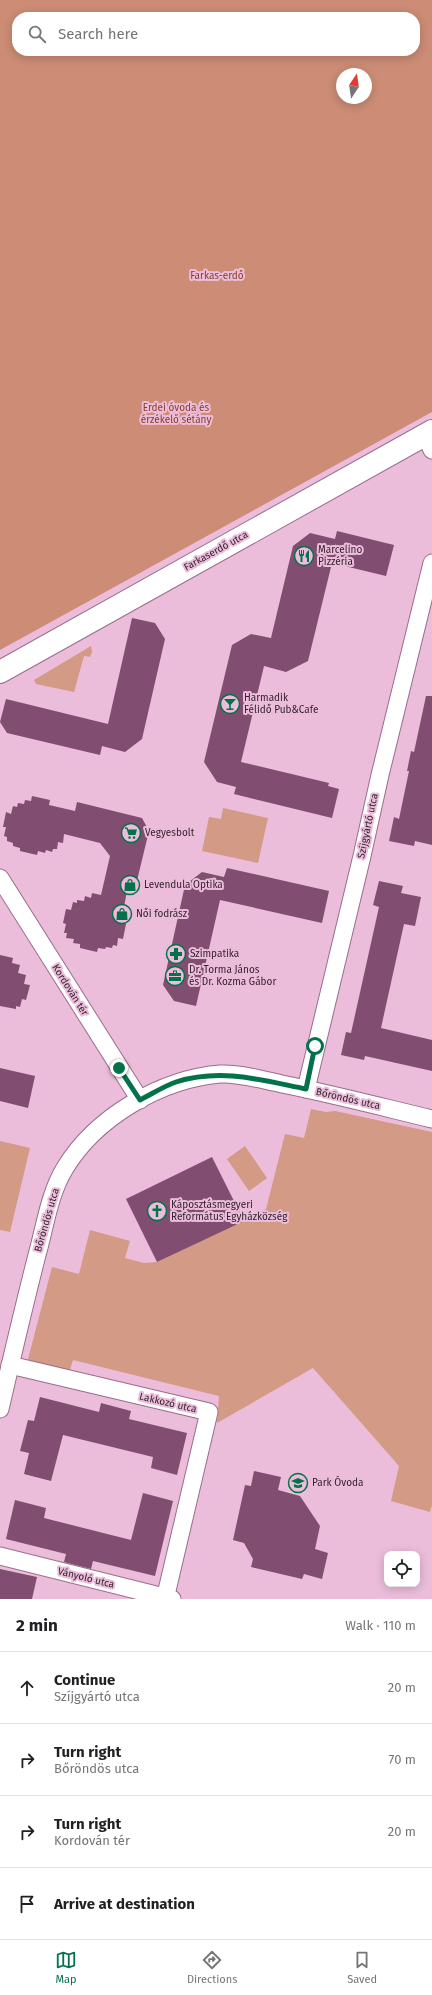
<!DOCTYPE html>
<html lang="en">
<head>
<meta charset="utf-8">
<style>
	body { margin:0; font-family:"Fira Sans",sans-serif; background:#f6f6f6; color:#202124 }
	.controls { position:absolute; right:12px; bottom:12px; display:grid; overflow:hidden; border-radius:8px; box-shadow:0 2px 10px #0003 }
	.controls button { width:36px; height:36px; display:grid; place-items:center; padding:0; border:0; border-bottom:1px solid #e0e0e0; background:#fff; color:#202124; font:20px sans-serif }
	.compass { position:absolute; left:336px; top:68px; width:36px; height:36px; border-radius:50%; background:#fff; box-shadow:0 2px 10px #0003; rotate:13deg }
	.stop { position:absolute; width:12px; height:12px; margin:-9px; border:3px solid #03724a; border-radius:50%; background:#fff }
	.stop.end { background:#03724a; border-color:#fff; box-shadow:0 1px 4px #0008 }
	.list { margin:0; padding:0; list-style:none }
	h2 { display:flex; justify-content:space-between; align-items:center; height:52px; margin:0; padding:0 16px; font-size:17px }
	h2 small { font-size:13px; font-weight:400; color:#757577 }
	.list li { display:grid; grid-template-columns:26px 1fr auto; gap:12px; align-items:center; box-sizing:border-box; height:72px; padding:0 16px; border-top:1px solid #e0e0e0 }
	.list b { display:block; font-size:15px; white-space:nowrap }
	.list p { margin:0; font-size:13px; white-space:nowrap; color:#757577 }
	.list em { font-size:13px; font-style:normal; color:#757577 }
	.icon { flex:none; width:22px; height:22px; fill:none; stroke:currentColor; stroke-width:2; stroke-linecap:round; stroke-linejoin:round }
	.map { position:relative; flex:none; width:432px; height:1599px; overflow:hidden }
	.search { position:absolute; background:#fff; box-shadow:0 2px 10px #0003; left:12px; right:12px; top:12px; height:44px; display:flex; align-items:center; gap:10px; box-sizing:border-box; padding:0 14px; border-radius:16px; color:#757577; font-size:15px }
	.sheet { height:340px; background:#fff }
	nav { display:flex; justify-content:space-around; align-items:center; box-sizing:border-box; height:56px; border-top:1px solid #e0e0e0; background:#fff; font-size:11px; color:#757577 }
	nav a { display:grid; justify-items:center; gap:2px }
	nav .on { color:#03724a }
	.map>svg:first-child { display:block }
</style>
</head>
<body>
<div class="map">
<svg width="432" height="1599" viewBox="0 0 432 1599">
	<rect width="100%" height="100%" fill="#ebbdda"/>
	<!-- green -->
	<g fill="#d39a86">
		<polygon points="91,646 92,652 90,657 84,656 74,692 36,684 34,680"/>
		<polygon points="223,808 268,818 258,863 202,851 209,817 221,819"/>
		<polygon points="311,1109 326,1112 335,1111 432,1132 432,1505 430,1512 391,1501 399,1466 313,1368 217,1423 219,1396 73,1360 69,1373 27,1363 52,1267 79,1274 90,1230 130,1241 125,1258 144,1263 157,1262 266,1209 285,1134 304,1138"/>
		<polygon points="0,1141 30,1148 10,1232 0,1230"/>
		<polygon points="245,1146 267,1178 249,1191 227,1159"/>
	</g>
	<!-- forest -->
	<path fill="#cc8c75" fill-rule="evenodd" d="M0 0H432V412L0 650ZM17 17H415V51H17ZM342 74H366V98H342Z"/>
	<!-- building -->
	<g fill="#814d70">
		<polygon points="337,531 394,545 386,576 332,563 308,661 286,672 264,666 241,762 329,783 328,786 339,789 332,818 234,794 236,787 217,782 204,762 232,645 251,634 271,638 293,546 310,533 335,539"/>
		<polygon points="132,618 155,623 165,639 142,739 125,752 102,746 100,755 7,733 0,722 6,699 108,724"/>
		<polygon points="426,696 432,696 432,845 415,841 414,846 389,841 394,817 399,819 409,771 407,771 411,751 414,752"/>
		<polygon points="32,796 50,800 49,805 75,811 77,802 142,818 149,831 134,893 127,891 121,923 126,924 123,939 118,938 117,946 113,945 112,948 106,947 105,949 98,948 97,952 80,948 80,944 73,943 74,939 66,938 67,933 64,933 66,924 63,923 66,909 71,910 73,902 77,903 77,900 84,901 85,896 91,898 92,893 101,895 110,856 100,843 64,834 63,843 58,842 57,849 53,849 52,852 46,850 45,853 38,851 37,855 20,851 20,848 13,846 13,843 7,841 7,837 4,836 6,827 3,827 6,812 11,814 13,806 17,807 18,803 24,804 25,800 31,801"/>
		<polygon points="227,868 329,891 322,923 220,900 196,1006 174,1001 163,985 185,885 202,872 224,877"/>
		<polygon points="379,881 403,886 401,893 421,897 415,926 404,924 381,1028 432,1040 432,1071 365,1056 364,1060 341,1055 346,1032 351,1033 379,907 373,905"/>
		<polygon points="0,955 13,958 12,963 20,965 18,973 26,975 24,984 30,985 26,1000 22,999 20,1007 16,1006 16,1009 0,1006"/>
		<polygon points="0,1068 35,1076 28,1108 0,1101"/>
		<polygon points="212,1157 244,1221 157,1262 126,1199"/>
		<polygon points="40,1397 99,1412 101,1403 131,1411 129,1419 187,1433 177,1475 151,1468 153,1457 63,1435 51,1481 24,1474 29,1453 20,1451 28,1420 34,1421"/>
		<polygon points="254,1471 281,1477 278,1490 300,1496 320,1526 315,1549 328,1553 322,1579 304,1574 302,1579 251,1567 253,1559 244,1543 233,1540 245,1485 251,1486"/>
		<polygon points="143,1493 173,1501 155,1576 93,1561 91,1569 64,1562 66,1554 6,1539 15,1500 46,1508 44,1518 131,1540"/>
		<polygon points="0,1569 37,1577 32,1599 0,1599"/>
	</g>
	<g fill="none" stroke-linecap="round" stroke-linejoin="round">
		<defs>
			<g id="street">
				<polyline points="425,435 432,450"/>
				<polyline points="0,878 140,1100"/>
				<polyline points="306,1089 362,856 380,775 432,563"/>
				<polyline points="10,1365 209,1412 165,1599"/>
				<path d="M0 1409C12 1357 24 1306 37 1255 45 1227 49 1194 65 1168 96 1117 161 1079 220 1074 240 1073 262 1080 282 1084 332 1094 382 1107 432 1119"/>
				<polyline points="0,1556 172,1599"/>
			</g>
			<polyline id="secondary" points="0,672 432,431"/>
		</defs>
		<!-- street casing -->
		<use href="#street" stroke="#996e89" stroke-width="19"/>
		<!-- secondary casing -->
		<use href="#secondary" stroke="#996e89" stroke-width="24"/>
		<!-- street -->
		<use href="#street" stroke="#fff" stroke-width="17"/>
		<!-- secondary -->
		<use href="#secondary" stroke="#fff" stroke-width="22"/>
	</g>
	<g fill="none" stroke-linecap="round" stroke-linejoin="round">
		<!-- route -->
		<path stroke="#03724a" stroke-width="5" d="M119 1068 140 1100C152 1094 164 1086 176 1082 221 1068 261 1080 306 1089L315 1046"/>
	</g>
	<!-- icons -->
	<defs>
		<symbol id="restaurant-ring" viewBox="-11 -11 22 22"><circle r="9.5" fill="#ebbdda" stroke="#03724a" stroke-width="1.5"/><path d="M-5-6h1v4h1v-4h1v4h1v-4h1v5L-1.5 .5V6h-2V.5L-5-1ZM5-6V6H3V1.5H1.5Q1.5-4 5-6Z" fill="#03724a"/></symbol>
		<symbol id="bar-ring" viewBox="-11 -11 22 22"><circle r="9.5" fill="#ebbdda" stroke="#03724a" stroke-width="1.5"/><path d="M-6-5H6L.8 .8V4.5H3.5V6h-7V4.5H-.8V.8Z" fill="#03724a"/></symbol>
		<symbol id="supermarket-ring" viewBox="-11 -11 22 22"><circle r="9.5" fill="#ebbdda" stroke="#03724a" stroke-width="1.5"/><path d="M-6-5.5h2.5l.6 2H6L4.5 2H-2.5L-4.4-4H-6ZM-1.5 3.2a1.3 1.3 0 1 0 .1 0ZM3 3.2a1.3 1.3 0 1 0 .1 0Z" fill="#03724a"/></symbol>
		<symbol id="shop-ring" viewBox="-11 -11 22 22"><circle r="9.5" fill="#ebbdda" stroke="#03724a" stroke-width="1.5"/><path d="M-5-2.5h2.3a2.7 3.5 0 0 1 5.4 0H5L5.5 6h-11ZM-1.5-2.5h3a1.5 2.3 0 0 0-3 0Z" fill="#03724a"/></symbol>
		<symbol id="pharmacy-ring" viewBox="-11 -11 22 22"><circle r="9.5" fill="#ebbdda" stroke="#03724a" stroke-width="1.5"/><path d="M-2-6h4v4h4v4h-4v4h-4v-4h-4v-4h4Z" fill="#03724a"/></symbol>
		<symbol id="office-ring" viewBox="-11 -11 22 22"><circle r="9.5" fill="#ebbdda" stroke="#03724a" stroke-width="1.5"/><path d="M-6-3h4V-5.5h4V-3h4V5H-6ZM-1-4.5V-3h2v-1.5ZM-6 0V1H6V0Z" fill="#03724a"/></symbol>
		<symbol id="church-ring" viewBox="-11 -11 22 22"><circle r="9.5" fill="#ebbdda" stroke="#03724a" stroke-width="1.5"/><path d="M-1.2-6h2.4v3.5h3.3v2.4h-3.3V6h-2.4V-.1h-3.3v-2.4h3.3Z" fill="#03724a"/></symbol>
		<symbol id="school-ring" viewBox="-11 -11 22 22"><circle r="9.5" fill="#ebbdda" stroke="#03724a" stroke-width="1.5"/><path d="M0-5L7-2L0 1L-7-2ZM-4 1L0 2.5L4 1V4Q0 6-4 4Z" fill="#03724a"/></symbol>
	</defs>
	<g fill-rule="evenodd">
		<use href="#restaurant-ring" x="293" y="545" width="22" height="22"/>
		<use href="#bar-ring" x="219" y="693" width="22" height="22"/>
		<use href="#supermarket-ring" x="120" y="822" width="22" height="22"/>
		<use href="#shop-ring" x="119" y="874" width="22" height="22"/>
		<use href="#shop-ring" x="111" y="903" width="22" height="22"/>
		<use href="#pharmacy-ring" x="165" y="943" width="22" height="22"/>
		<use href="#office-ring" x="164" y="965" width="22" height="22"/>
		<use href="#church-ring" x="146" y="1200" width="22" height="22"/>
		<use href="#school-ring" x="287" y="1472" width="22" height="22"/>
	</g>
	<g text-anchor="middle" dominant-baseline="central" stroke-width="4" stroke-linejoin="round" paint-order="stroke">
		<!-- park labels -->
		<g font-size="10" fill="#8b3d1f" stroke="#ebbdda">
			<text x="217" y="276">Farkas-erdő</text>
			<text x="176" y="408">Erdei óvoda és<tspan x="176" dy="12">érzékelő sétány</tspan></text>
		</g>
		<!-- poi labels -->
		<g font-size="10" fill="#34232e" stroke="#ebbdda" text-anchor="start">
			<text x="318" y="550">Marcelino<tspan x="318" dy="12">Pizzéria</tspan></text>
			<text x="244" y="698">Harmadik<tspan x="244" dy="12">Félidő Pub&amp;Cafe</tspan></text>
			<text x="145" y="833">Vegyesbolt</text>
			<text x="144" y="885">Levendula Optika</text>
			<text x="136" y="914">Női fodrász</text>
			<text x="190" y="954">Szimpatika</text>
			<text x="189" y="970">Dr. Torma János<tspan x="189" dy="12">és Dr. Kozma Gábor</tspan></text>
			<text x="171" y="1205">Káposztásmegyeri<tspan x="171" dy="12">Református Egyházközség</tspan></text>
			<text x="312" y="1483">Park Óvoda</text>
		</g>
		<!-- street labels -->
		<g font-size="10" fill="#34232e" stroke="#ebbdda">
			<text transform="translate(216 551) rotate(-29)">Farkaserdő utca</text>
			<text transform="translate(368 826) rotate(-78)">Szíjgyártó utca</text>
			<text transform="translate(70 990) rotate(58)">Kordován tér</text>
			<text transform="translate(348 1099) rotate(13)">Bőröndös utca</text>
			<text transform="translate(47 1220) rotate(-74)">Bőröndös utca</text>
			<text transform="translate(168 1403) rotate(13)">Lakkozó utca</text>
			<text transform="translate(86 1578) rotate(14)">Ványoló utca</text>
		</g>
	</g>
</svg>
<div class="controls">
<button><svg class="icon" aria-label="locate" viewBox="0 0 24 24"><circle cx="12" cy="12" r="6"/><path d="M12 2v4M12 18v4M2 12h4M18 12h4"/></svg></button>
</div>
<svg class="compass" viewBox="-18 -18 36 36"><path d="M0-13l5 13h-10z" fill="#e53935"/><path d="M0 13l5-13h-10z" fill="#757577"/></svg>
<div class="stop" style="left:315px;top:1046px"></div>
<div class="stop end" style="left:119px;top:1068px"></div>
<div class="search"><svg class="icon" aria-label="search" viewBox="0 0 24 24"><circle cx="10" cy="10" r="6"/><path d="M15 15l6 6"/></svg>Search here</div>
</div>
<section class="sheet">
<h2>2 min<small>Walk · 110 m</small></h2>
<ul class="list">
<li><svg class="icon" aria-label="ahead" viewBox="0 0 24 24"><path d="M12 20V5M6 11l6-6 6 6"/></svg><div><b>Continue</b><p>Szíjgyártó utca</p></div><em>20 m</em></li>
<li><svg class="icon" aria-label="right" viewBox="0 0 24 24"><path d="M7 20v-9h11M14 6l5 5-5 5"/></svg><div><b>Turn right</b><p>Bőröndös utca</p></div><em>70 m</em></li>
<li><svg class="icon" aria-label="right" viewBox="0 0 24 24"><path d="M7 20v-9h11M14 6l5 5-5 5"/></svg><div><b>Turn right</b><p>Kordován tér</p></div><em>20 m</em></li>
<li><svg class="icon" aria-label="arrive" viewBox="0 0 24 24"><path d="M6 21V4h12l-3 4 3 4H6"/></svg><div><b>Arrive at destination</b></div></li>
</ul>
</section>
<nav>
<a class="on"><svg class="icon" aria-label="map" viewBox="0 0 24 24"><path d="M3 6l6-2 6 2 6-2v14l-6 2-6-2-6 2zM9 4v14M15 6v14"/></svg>Map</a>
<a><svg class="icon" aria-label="directions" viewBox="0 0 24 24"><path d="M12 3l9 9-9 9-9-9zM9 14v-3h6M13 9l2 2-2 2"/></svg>Directions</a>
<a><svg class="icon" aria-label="saved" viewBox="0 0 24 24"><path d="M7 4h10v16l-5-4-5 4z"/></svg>Saved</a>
</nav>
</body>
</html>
